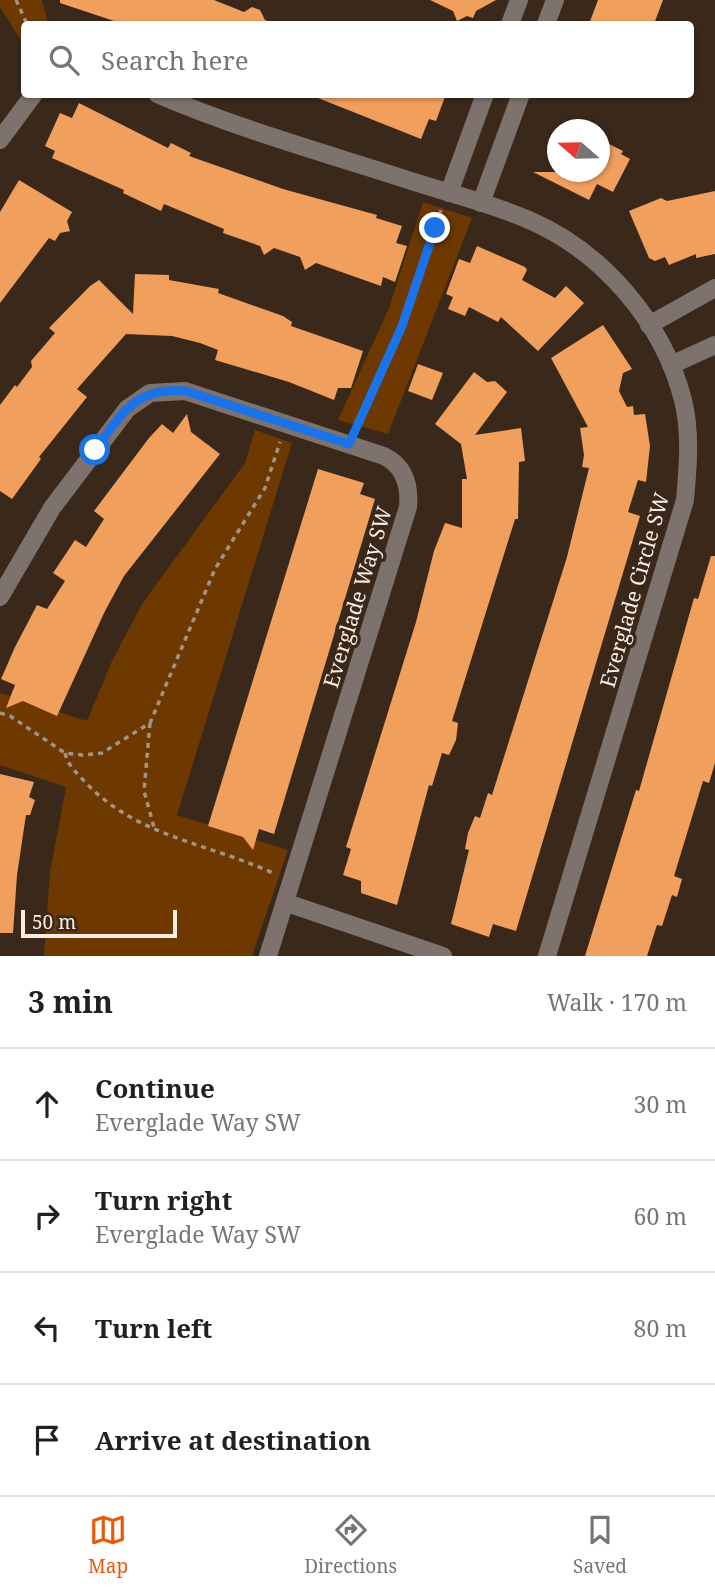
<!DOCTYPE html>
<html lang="en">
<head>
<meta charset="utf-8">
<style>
	body { margin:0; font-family:"Noto Serif",serif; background:#f2f2f2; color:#202124 }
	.compass { position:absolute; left:547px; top:119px; width:63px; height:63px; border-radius:50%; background:#fff; box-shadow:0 2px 5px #0004; rotate:290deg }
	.scale { position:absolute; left:21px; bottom:18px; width:156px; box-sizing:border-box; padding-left:7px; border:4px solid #f9ede4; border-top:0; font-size:19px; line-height:24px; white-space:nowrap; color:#f9ede4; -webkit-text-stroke:5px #3a281a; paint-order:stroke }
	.stop { position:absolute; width:21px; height:21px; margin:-16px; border:5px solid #1a73e8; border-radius:50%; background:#fff }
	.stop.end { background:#1a73e8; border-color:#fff; box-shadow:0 2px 7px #0008 }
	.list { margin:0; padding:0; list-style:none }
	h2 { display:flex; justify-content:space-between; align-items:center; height:91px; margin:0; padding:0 28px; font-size:30px }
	h2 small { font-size:23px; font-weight:400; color:#757577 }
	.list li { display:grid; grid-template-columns:46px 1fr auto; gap:21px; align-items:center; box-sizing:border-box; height:112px; padding:0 28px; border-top:2px solid #e0e0e0 }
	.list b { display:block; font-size:26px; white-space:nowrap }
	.list p { margin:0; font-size:23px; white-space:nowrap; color:#757577 }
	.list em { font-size:23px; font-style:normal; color:#757577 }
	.icon { flex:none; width:38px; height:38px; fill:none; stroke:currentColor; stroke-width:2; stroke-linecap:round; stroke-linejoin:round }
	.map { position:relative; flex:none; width:715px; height:956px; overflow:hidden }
	.search { position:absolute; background:#fff; box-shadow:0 2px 5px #0004; left:21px; right:21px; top:21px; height:77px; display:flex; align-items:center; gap:18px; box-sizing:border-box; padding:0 24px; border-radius:7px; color:#757577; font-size:26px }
	.sheet { height:539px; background:#fff }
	nav { display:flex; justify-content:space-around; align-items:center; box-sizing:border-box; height:98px; border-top:2px solid #e0e0e0; background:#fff; font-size:19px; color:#757577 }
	nav a { display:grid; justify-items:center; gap:4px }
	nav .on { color:#ea580c }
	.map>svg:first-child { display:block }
</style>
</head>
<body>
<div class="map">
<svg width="715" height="956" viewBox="0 0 715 956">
	<rect width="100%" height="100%" fill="#3a281a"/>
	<!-- green -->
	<g fill="#6e3901">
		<polygon points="0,0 42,0 48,24 24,24 24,45 0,7"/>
		<polygon points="423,202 472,218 388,434 338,420 389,308"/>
		<polygon points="255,430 292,443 177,815 288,850 252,956 44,956 50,872 66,787 0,765 0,693 87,721 112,661 142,604 245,463"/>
	</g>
	<!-- building -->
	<g fill="#f09f5d">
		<polygon points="60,0 214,0 244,12 252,7 260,10 265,20 274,23 123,24 60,3"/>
		<polygon points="430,0 496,0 476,11 473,18 467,16 457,21 453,11"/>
		<polygon points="598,0 663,0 654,24 589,24"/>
		<polygon points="308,94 446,94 436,121 429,119 421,139"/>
		<polygon points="79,103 168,148 171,143 191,153 189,156 283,189 377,215 376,218 402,226 396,243 407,246 395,282 383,277 381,286 316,263 305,270 300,257 274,248 264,255 260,246 223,233 224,229 164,204 161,211 123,193 124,190 52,158 55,151 45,146 60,113 72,118"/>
		<polygon points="599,139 623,151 621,154 630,159 613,192 597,184 589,200 533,172 599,172"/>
		<polygon points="19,180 72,212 67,221 70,231 60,233 55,241 49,238 0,303 0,212"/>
		<polygon points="715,191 715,254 696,258 696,254 669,265 665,257 655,261 649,258 629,211 661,198 667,201"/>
		<polygon points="477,246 525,267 527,270 522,280 555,298 566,286 584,303 538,351 501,317 498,322 469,307 465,316 448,309 453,297 446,294 459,259 470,263"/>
		<polygon points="135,274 169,275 169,280 219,289 218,293 283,316 292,322 291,326 363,351 351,388 338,388 334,400 289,382 215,360 218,350 200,343 172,336 126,334 77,389 87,397 39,457 41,459 12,499 0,491 0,405 15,385 17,387 32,367 31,361 55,333 49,328 90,286 99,280 133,314"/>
		<polygon points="603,325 632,369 623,373 619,391 627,407 633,406 634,415 645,414 650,446 646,482 638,480 628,512 640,516 516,931 493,924 489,937 451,924 469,850 465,849 468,833 475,816 480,818 488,793 492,795 567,557 589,468 582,467 584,455 580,428 588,427 551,358"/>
		<polygon points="418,364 443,373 432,400 408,391"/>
		<polygon points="474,372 487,382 495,381 507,392 475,435 521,428 525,461 519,462 518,519 515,519 452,721 458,723 456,740 449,755 442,753 432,786 429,785 397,905 361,893 361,881 343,875 351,849 346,847 416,622 434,551 445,523 462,528 462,479 467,479 461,444 435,424"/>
		<polygon points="187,414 191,432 220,454 124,576 105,611 57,716 23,701 6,708 15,685 1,679 15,647 37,605 47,609 65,581 53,573 75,540 86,547 104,519 94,511 149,438 162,424 173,433"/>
		<polygon points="318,469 364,483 360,494 375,499 274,834 259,829 253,850 243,837 208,826"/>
		<polygon points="711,556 715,556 715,763 709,783 703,781 674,876 682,879 677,897 672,895 662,926 657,925 647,956 585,956 636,790 639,791 694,598 698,599"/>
		<polygon points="0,774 34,782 29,797 35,800 30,815 26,815 17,875 13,933 0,933"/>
	</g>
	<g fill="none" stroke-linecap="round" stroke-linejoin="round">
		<!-- path -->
		<g stroke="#a29388" stroke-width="3.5" stroke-dasharray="5 5" stroke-linecap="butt">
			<polyline points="16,0 27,24"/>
			<polyline points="357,428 403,326 441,210"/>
			<polyline points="0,713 10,716 65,753 82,755 102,753 150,723 215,569 265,488 280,442"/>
			<polyline points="150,723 144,791 155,831"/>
			<path d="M65 753C68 766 77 773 86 783 139 838 209 843 275 874"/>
		</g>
		<!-- minor -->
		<g stroke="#7d736c" stroke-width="18">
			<polyline points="510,24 519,0"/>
			<polyline points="546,24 555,0"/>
			<path d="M157 94C238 129 325 153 408 180 448 193 490 203 529 220 603 252 663 322 683 400 691 432 688 467 685 500L547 956"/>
			<polyline points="0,140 34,94"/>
			<polyline points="449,193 485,94"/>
			<polyline points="481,203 521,94"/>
			<polyline points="649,325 715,288"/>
			<polyline points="671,365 715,345"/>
			<path d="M0 597 52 508 127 409 150 393 185 391 384 456C404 466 410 485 408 507L268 956"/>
			<polyline points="287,903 443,956"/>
		</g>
	</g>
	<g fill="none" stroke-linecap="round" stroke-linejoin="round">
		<!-- route -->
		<path stroke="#1a73e8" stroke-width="9" d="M95 450C122 414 135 386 186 391L349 444 402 326 435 228"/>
	</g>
	<g text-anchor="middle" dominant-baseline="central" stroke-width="7" stroke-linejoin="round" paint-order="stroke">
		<!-- street labels -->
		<g font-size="21" fill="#f9ede4" stroke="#3a281a">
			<text transform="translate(634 590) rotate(-74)">Everglade Circle SW</text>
			<text transform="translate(357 597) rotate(-73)">Everglade Way SW</text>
		</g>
	</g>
</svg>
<svg class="compass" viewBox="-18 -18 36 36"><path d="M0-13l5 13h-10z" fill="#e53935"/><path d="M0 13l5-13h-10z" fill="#757577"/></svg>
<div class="scale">50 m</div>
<div class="stop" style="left:95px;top:450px"></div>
<div class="stop end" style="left:435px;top:228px"></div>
<div class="search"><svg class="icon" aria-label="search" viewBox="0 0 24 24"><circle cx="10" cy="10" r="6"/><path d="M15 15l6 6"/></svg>Search here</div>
</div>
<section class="sheet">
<h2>3 min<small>Walk · 170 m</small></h2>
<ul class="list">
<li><svg class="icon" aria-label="ahead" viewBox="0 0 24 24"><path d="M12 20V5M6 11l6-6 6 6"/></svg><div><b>Continue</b><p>Everglade Way SW</p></div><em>30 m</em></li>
<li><svg class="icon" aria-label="right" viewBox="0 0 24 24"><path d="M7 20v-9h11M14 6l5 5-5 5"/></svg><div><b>Turn right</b><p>Everglade Way SW</p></div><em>60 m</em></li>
<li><svg class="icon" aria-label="left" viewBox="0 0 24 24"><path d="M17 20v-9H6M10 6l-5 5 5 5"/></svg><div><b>Turn left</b></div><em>80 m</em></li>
<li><svg class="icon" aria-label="arrive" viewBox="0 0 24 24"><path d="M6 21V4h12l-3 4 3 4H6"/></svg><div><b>Arrive at destination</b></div></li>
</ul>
</section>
<nav>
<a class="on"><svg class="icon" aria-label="map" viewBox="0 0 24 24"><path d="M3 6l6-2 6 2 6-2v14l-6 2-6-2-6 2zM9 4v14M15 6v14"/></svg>Map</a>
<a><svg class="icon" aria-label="directions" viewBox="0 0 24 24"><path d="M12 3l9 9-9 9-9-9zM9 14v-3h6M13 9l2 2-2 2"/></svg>Directions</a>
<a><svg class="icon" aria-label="saved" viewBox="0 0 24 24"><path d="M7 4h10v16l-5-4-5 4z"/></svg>Saved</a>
</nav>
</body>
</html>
